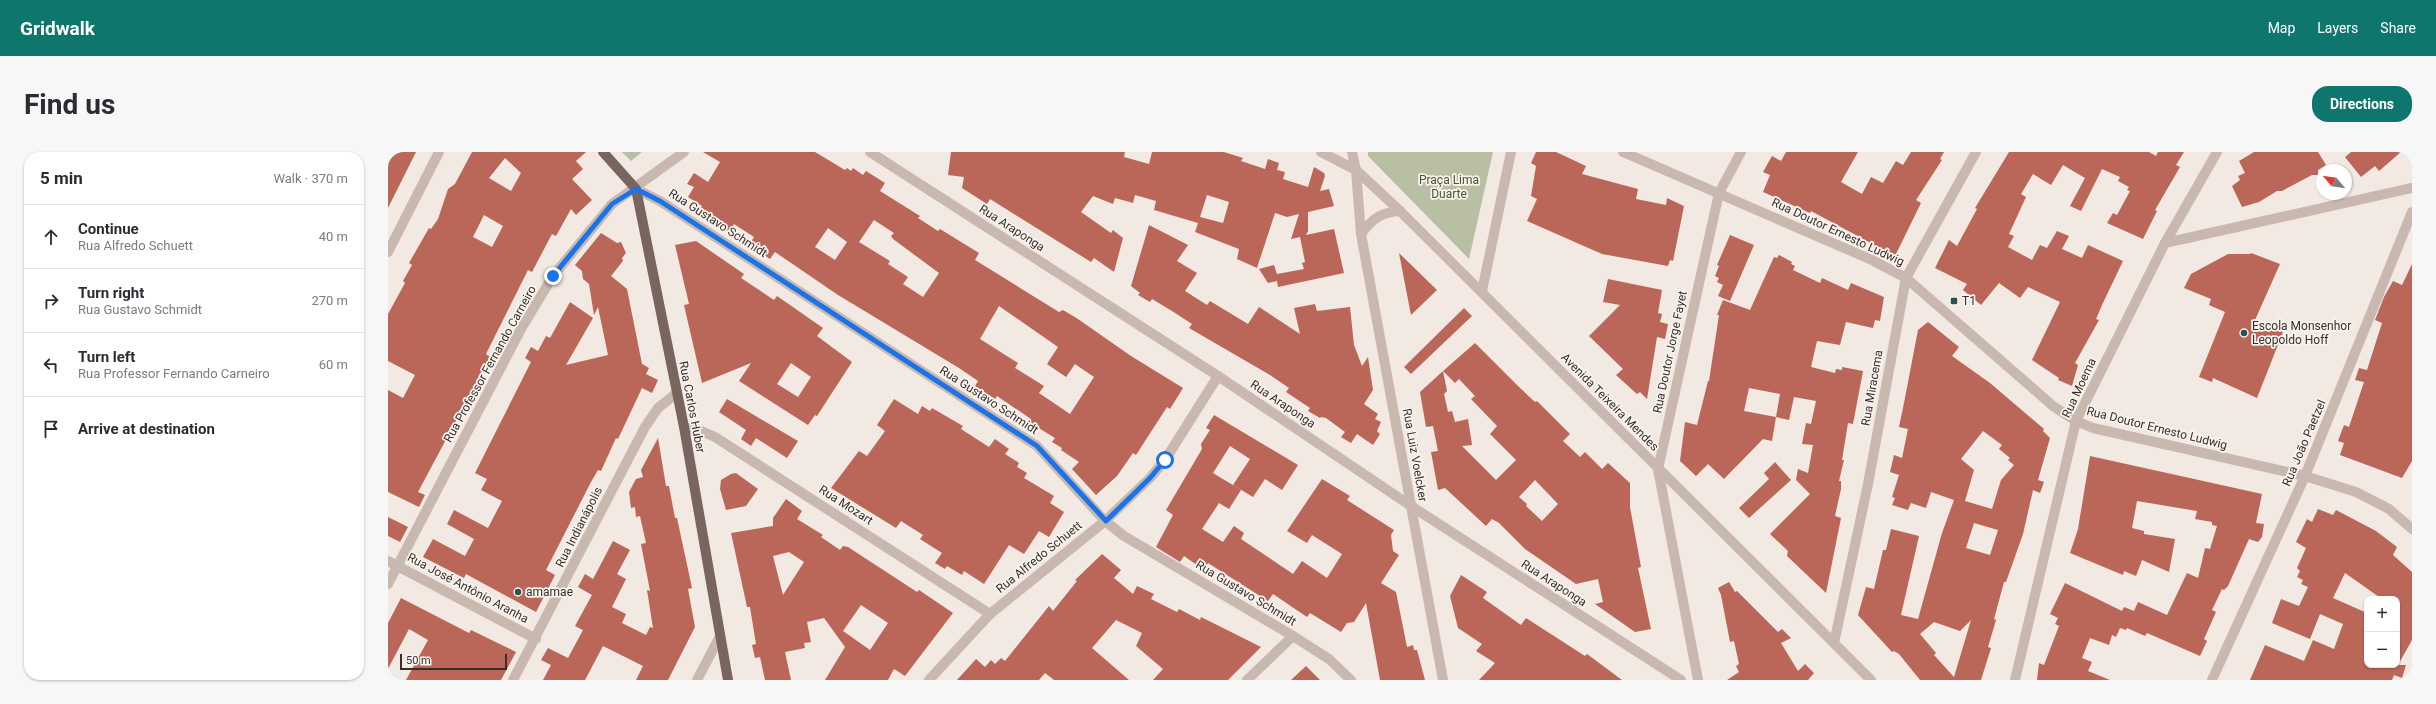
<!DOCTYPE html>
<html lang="en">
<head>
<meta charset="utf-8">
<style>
	body { margin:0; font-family:Roboto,sans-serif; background:#f7f7f7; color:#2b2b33 }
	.controls { position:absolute; right:12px; bottom:12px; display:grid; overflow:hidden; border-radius:8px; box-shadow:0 1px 3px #0004 }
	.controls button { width:36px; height:36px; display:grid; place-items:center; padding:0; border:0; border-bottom:1px solid #e1e1e2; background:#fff; color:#2b2b33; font:20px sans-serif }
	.compass { position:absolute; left:1928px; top:12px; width:36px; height:36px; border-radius:50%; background:#fff; box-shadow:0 1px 3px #0004; rotate:299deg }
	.scale { position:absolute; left:12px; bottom:10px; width:107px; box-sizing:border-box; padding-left:4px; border:2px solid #382f2c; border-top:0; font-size:11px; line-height:14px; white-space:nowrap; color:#382f2c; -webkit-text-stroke:3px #f9f3ee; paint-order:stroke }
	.stop { position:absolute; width:12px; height:12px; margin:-9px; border:3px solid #1a73e8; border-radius:50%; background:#fff }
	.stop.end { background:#1a73e8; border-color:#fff; box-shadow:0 1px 4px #0008 }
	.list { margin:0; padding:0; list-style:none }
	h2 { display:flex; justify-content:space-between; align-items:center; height:52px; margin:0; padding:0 16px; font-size:17px }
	h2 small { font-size:13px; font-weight:400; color:#7c7c81 }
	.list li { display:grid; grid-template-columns:26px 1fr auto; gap:12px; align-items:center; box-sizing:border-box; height:64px; padding:0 16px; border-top:1px solid #e1e1e2 }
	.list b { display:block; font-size:15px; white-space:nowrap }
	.list p { margin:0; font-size:13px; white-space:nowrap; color:#7c7c81 }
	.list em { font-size:13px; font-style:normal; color:#7c7c81 }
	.icon { flex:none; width:22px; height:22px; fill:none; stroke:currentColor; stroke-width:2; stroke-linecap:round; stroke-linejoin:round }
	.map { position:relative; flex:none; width:2024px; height:528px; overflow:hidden; border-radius:16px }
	header { display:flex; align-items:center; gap:24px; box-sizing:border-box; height:56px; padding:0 20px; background:#0f766e; color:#fff }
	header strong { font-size:19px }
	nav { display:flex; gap:22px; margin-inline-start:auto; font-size:14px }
	.intro { display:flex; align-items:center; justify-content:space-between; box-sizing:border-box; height:96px; padding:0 24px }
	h1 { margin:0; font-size:28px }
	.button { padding:10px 18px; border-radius:16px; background:#0f766e; color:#fff; font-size:14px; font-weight:700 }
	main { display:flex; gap:24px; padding:0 24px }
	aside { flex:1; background:#fff; border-radius:16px; box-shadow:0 1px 3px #0004 }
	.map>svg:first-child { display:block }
</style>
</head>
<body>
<header>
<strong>Gridwalk</strong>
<nav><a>Map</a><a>Layers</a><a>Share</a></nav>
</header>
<div class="intro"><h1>Find us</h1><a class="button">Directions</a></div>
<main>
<aside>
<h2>5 min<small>Walk · 370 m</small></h2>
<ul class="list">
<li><svg class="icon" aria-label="ahead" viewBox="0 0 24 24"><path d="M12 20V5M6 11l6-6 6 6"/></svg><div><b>Continue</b><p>Rua Alfredo Schuett</p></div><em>40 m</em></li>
<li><svg class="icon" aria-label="right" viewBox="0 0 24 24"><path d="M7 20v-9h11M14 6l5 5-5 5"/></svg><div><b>Turn right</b><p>Rua Gustavo Schmidt</p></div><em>270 m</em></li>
<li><svg class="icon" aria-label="left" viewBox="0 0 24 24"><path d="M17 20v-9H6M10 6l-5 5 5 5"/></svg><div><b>Turn left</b><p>Rua Professor Fernando Carneiro</p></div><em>60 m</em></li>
<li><svg class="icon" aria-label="arrive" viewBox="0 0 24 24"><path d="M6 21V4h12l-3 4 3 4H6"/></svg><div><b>Arrive at destination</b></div></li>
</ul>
</aside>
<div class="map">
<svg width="2024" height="528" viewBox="0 0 2024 528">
	<rect width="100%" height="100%" fill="#f1e9e2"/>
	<!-- green -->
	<g fill="#b9bfa3">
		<polygon points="234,0 254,0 243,9"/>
		<polygon points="980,0 1105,0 1081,107 980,4"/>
	</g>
	<!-- building -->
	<g fill="#ba6658" fill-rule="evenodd">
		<polygon points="0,0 28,0 0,56"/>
		<path d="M84 0H198L188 9 195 17 184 27 204 48 188 63 183 57 168 84 164 82 144 120 140 118 98 202 102 205 30 340 37 343 31 355 0 340V238L15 246 27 223 0 209V162L17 131 15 129 24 113 21 111 41 76 43 77 50 67 60 37 67 32ZM117 6 133 21 123 39 101 26ZM96 63 115 74 104 95 85 85Z"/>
		<path d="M315 0H427L457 18 459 16 463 19 465 16 475 23 478 19 497 31 492 39 532 64 530 66 550 79 552 77 591 101 587 108 671 160 675 158 690 167 743 204 795 236 782 257 779 255 748 303 745 301 729 324 708 343 684 317 691 310 673 298 674 296 664 290 667 286 641 270 643 267 609 244 607 247 587 234 590 229 571 216 450 143 387 100 382 107 361 93 366 85 346 72 341 80 329 73 331 69 312 58 314 54 300 45 306 35 299 32 306 21 320 30 332 10ZM486 68 506 81 503 84 505 87 551 121 535 145 515 132 520 125 500 112 502 109 471 90ZM440 76 459 90 447 108 427 95ZM611 154 670 195 659 212 678 225 687 212 706 225 682 262 651 241 656 234 627 216 630 211 592 187Z"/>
		<path d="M563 0H737L736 5 761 12 764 0H836L855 6 853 9 877 17 880 7 891 11 889 18 897 20 895 27 920 35 926 15 936 21 937 24 932 39 941 37 946 54 920 60V79L918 83 946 77 956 121 890 135 889 129 880 131 871 117 886 113 889 122 916 117 914 111 917 110 912 85 903 87 911 62 899 65 887 61 869 116 849 107 851 97 807 80 810 71 766 58 768 49 747 43 745 51 727 46 725 52 705 44 693 60 723 81 725 78 735 86 726 120 706 106 703 110 602 47 599 52 574 36 576 25 560 23ZM819 43 841 50 835 71 812 65Z"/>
		<polygon points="1148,0 1168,0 1198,14 1194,22 1250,37 1248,47 1278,53 1279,46 1296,54 1285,109 1282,108 1280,114 1214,102 1139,69 1149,47 1143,44 1148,14 1143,11"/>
		<polygon points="1398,0 1470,0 1453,30 1474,42 1483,25 1495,31 1508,9 1515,13 1523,0 1556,0 1552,7 1554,8 1528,48 1533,51 1507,104 1423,59 1422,61 1375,40 1382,23 1375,20 1384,4 1393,9"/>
		<polygon points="1621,0 1761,0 1768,4 1770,0 1796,0 1788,13 1792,15 1767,58 1769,59 1755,87 1719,71 1725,61 1729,63 1742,39 1739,38 1741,35 1730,29 1732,25 1714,17 1693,59 1682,54 1697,26 1675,13 1663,33 1645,22 1633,42 1638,45 1621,82 1626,84 1620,95 1644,108 1652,93 1659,96 1669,79 1681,84 1674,97 1694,106 1700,93 1735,109 1714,153 1708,167 1711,168 1687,211 1690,213 1684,234 1670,228 1671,226 1644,208 1672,150 1640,135 1632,146 1611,131 1593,153 1575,138 1579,132 1547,116 1561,88 1569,94 1589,57 1587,56"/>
		<polygon points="1866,0 1930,0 1938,13 1930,18 1930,23 1924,23 1894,39 1889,39 1871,50 1854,55 1844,34 1852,28 1850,24 1857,21 1851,9"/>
		<polygon points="1963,0 2013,0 1991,19 1987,14 1973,25 1957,5"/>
		<polygon points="761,73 800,93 789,109 809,121 797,139 819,153 822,149 860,172 871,155 912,182 906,156 927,152 929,159 962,155 966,193 974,214 980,205 985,238 976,252 990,262 987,267 993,270 989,279 992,282 985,293 969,282 963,291 953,285 957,280 938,266 933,265 932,266 920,259 922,256 898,240 901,236 882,223 801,176 804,172 784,159 764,147 762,150 750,143 752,141 743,134"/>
		<polygon points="213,81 229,91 233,90 238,101 234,106 235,109 223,124 239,137 254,212 261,216 258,222 270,228 264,241 254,236 230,287 228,286 213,319 210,318 203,330 158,418 167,423 148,460 78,422 76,426 35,405 45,387 77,404 86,387 59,372 66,358 100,376 114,349 93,338 99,327 87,321 143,210 137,206 143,195 150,199 158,184 162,186 182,150 205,166 178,213 220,203 210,155 206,163 201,132 195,127 194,119 187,113"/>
		<polygon points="1342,83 1366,93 1342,149 1330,144 1335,133 1329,130 1331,126 1327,124 1331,114 1329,113"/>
		<path d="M308 89 356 122 353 126 386 148 389 144 435 176 429 184 464 210 429 264 427 263 420 273 351 229 363 211 314 231 296 153 301 152 287 93ZM403 211 423 225 410 245 389 232Z"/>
		<polygon points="1011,101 1049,138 1023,163"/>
		<polygon points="1863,101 1892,112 1867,168 1895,180 1869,246 1825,226 1824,230 1811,225 1837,160 1821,153 1823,147 1796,136 1803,122 1840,102 1862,102"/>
		<path d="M1391 103 1404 110 1403 112 1407 114 1405 118 1432 131 1434 126 1460 138 1463 131 1496 145 1492 169 1487 168 1485 176 1458 170 1452 193 1429 189 1423 215 1447 221 1448 217 1454 218V215L1475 219 1465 272 1460 271 1454 308H1456L1451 329H1453V337L1447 364 1453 366 1438 441 1399 404 1400 399 1382 382 1422 342 1408 328 1410 317 1420 321 1425 293 1414 292 1418 271 1423 272 1428 249 1406 245 1401 268 1388 265 1384 289 1375 287 1336 327 1320 312 1308 324 1292 309 1297 270 1309 273 1320 229H1321L1331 163H1329L1335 148 1362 158 1386 105 1389 106ZM1361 236 1392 242 1388 265 1356 259Z"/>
		<polygon points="2024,112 2024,309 2014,326 1952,303 1956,291 1950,289 1956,273 1961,275 1976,230 1967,228 1971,216 1979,218 1994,171 1987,168 1996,145 2005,129 2014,133"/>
		<polygon points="1220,127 1274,138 1270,161 1274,162 1272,170 1280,172 1277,187 1269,185 1259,247 1252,240 1249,242 1228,223 1235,217 1201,184 1232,153 1215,150"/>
		<polygon points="1076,156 1084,164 1023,222 1016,215"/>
		<path d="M1540 170 1571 195 1564 204 1602 231 1656 277 1655 279 1662 286 1650 328 1656 330 1652 341 1645 338 1635 382 1618 430H1616L1606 467 1608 468 1600 495 1603 496 1593 528H1532L1511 502 1506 499 1504 500 1470 463 1478 435 1486 437 1495 398H1498L1503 377 1531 384 1513 463 1530 467 1554 381 1566 348 1543 340 1538 356 1523 351 1520 358 1504 353 1507 346 1504 345 1511 323 1502 320 1506 303 1514 306 1520 277 1511 275 1516 251 1530 178ZM1595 279 1614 293 1611 297 1622 306 1620 308 1626 313 1613 328 1604 357 1577 349 1586 318 1573 307ZM1586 371 1610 378 1602 403 1578 396ZM1583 468 1566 525 1546 503 1548 501 1532 482 1546 470 1572 479Z"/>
		<path d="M1087 191 1130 234 1147 250 1149 249 1182 282 1175 289 1192 305 1197 300 1214 317 1220 311 1242 331V355L1253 415 1250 416 1263 477 1247 480 1207 452 1215 450 1210 427 1188 432 1137 397 1111 371 1104 367 1098 374 1057 336 1050 338 1043 300 1050 299 1045 274 1038 275 1032 240 1055 219 1059 239 1056 242 1060 260 1064 259 1067 270 1080 267 1084 293 1074 294 1108 328 1128 308 1102 282 1109 274 1083 247 1087 244 1071 227 1067 231 1055 219ZM1147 328 1170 352 1154 369 1138 354 1139 352 1131 345Z"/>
		<polygon points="339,247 410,289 399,306 368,286 363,294 353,287 358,278 331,260"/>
		<polygon points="506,247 530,262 534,254 542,259 544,256 575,274 573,277 601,295 607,287 621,297 617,302 631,311 629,315 639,321 636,326 666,344 662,351 676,360 661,385 651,379 636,402 621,393 596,432 576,419 574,423 559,414 557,417 547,411 554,401 532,387 535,383 513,369 508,376 443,336 471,299 479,304 497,279 489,273"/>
		<polygon points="826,263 910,313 894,338 877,327 865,345 845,333 862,307 842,294 825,321 853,338 841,357 831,351 814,377 835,390 846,374 856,381 853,387 905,422 914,409 939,426 954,402 924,383 919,391 899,379 934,327 962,344 959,348 1006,378 1003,383 1005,399 1011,403 993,431 1008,440 1019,495 1025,493 1026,498 1029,498 1037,528 992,528 978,451 966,470 959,471 953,480 922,461 919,465 885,442 880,449 820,411 816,418 796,404 792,410 768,395 785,363 778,358 814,297 813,292 822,278 818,276"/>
		<polygon points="270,286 278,334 281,334 287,366 289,366 304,436 300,437 307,475 280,528 248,528 255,514 215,494 197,528 155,528 163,513 153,508 160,496 180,506 195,478 187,474 204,443 190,435 197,422 205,427 225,389 242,398 229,422 238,427 224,455 238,462 234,471 258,483 262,475 265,476 259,438 262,439 253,392 258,391 252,364 248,365 247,355 243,356 241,340 248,327 255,325 253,318"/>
		<polygon points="1702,304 1874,342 1868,371 1876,372 1874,385 1870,390 1861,387 1840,434 1836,438 1834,437 1824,458 1828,460 1816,487 1819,489 1812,504 1759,481 1757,484 1739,476 1738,478 1732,476 1728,485 1724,483 1721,493 1702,486 1694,506 1704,510 1700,519 1722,528 1649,528 1651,511 1656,513 1671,474 1667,472 1670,466 1662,462 1677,431 1734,459 1736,455 1746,459 1750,450 1779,463 1799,421 1810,426 1817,396 1822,397 1829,374 1824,373 1824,370 1807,367 1809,359 1749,349 1744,376 1756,379 1756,382 1787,387 1781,420 1754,408 1748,424 1736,419 1735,423 1682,401 1690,377"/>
		<polygon points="1387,310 1403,328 1361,366 1351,356 1381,327 1376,321"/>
		<polygon points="348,321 370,337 358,354 338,358 332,337 333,328 343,322"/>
		<path d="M398 347 414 359 409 367 435 383 433 385 452 398 455 394 460 395 529 440 531 438 565 461 517 524 506 517 500 528H437L457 495 436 466 419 470 423 490 416 491 417 496 397 500 403 528H377L372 505 367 506 364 493 368 492 362 455H359L343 381 385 374V366ZM401 400 416 410 395 443 385 404ZM473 453 500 471 482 498 455 479Z"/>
		<path d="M1930 357 1945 363 1948 358 1988 379 2009 395 2005 403 2024 420V488L2010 513H2018L2014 526 2006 523 2004 528H1862L1877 493 1916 509 1925 488 1946 497 1955 472 1932 462 1922 487 1884 471 1893 447 1911 454 1920 435 1913 432 1915 428 1909 425 1912 419 1909 416 1918 396 1908 390 1919 367 1924 370ZM1957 421 1994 447H2009V513H1979V461L1945 446Z"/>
		<polygon points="0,365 20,375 12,390 0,384"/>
		<polygon points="714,402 733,418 726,426 745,442 749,434 766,442 763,447 789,460 791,457 812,468 813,465 873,495 840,528 765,528 775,517 748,494 754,481 728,468 704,496 741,528 666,528 657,521 651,528 569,528 588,507 597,515 603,508 607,512 613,506 617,509 661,454 665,459 689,429 687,428"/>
		<polygon points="1073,423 1099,440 1095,446 1133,473 1138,466 1197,504 1199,502 1234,528 1091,528 1107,511 1088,499 1094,492 1070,476 1062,444"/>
		<polygon points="1341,430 1347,440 1349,439 1390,480 1394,477 1403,486 1393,491 1410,519 1417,512 1426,521 1420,528 1339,528 1351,520 1348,514 1351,512 1346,489 1342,490 1333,443 1330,436"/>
		<polygon points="13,446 81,481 83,478 128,500 113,528 18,528 40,488 21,477 0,517 0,471"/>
		<polygon points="918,514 932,528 903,528"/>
	</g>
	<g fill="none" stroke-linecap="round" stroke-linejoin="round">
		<!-- minor -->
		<g stroke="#c9b8af" stroke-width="10">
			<polyline points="482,0 830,224 1023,354 1293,528"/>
			<polyline points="933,0 968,18 1012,59 1483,528"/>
			<polyline points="964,0 968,18 973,82 1055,528"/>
			<polyline points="1235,0 1484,108 1518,126 1665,254 1688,269 1705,276 1917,324 1968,340 2001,357 2024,377"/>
			<polyline points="248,37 272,49 649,294 717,369 736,384 905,484 941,507 963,528"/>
			<path d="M973 82C984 67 993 60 1012 59"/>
			<polyline points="1777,91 2024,36"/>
			<polyline points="0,100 51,0"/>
			<polyline points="1094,139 1123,0"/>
			<polyline points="296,275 311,278 327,285 602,462"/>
			<polyline points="0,409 148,487"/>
			<polyline points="0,432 133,177 165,124 224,52 296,0"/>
			<polyline points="1446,491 1480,332 1518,126 1588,0"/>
			<polyline points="125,528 257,275 270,256 289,241"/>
			<polyline points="309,528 331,486"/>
			<polyline points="541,528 602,462 717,369 762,326 777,308 830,224"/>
			<polyline points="859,528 905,484"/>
			<polyline points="1310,528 1270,317 1331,41 1353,0"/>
			<polyline points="1627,528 1688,269 1777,91 1829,0"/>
			<polyline points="1824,528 1917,324 2024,60"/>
		</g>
		<!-- major -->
		<polyline stroke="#79655f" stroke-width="10" points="215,0 248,37 296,275 340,528"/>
	</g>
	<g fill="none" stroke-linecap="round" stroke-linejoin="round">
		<!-- route -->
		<polyline stroke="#1a73e8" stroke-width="5" points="165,124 224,52 248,37 272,49 649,294 718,369 762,326 777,308"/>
	</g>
	<!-- markers -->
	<g fill="#255654" stroke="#f9f3ee" stroke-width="1.5">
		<rect x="1562" y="145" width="8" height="8" rx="2"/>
		<circle cx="1856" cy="181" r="4"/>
		<circle cx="130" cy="440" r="4"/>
	</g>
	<g text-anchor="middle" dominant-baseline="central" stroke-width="3.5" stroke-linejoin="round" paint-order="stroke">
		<!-- park labels -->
		<g font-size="12" fill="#4b5432" stroke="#f9f3ee">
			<text x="1061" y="28">Praça Lima<tspan x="1061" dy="14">Duarte</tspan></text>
		</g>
		<!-- street labels -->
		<g font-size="12" fill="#382f2c" stroke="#f9f3ee">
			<text transform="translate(330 71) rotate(33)">Rua Gustavo Schmidt</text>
			<text transform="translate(624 76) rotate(33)">Rua Araponga</text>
			<text transform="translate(1450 80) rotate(25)">Rua Doutor Ernesto Ludwig</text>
			<text transform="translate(1282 200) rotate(-78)">Rua Doutor Jorge Fayet</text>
			<text transform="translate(102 212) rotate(-61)">Rua Professor Fernando Carneiro</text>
			<text transform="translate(1484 236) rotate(-80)">Rua Miracema</text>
			<text transform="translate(1691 236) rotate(-65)">Rua Moema</text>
			<text transform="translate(601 248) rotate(33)">Rua Gustavo Schmidt</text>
			<text transform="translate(1222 250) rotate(45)">Avenida Teixeira Mendes</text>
			<text transform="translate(895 252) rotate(34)">Rua Araponga</text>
			<text transform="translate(304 255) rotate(79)">Rua Carlos Huber</text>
			<text transform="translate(1769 276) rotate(14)">Rua Doutor Ernesto Ludwig</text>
			<text transform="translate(1916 291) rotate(-67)">Rua João Paetzel</text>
			<text transform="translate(1027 303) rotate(80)">Rua Luiz Voelcker</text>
			<text transform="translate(458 353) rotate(33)">Rua Mozart</text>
			<text transform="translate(191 375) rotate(-63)">Rua Indianápolis</text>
			<text transform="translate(651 405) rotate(-39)">Rua Alfredo Schuett</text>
			<text transform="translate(1166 431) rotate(33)">Rua Araponga</text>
			<text transform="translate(80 436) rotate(28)">Rua José Antônio Aranha</text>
			<text transform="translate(858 441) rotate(31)">Rua Gustavo Schmidt</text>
		</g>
		<!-- poi labels -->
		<g font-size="12" fill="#382f2c" stroke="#f9f3ee" text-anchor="start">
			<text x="1574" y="149">T1</text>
			<text x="1864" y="174">Escola Monsenhor<tspan x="1864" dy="14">Leopoldo Hoff</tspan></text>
			<text x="138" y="440">amamae</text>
		</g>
	</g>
</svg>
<div class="controls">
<button>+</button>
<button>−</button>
</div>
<svg class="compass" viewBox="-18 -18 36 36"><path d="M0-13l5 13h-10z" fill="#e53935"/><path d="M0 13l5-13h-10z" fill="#7c7c81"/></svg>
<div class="scale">50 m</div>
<div class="stop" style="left:777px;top:308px"></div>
<div class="stop end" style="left:165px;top:124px"></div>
</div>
</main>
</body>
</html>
